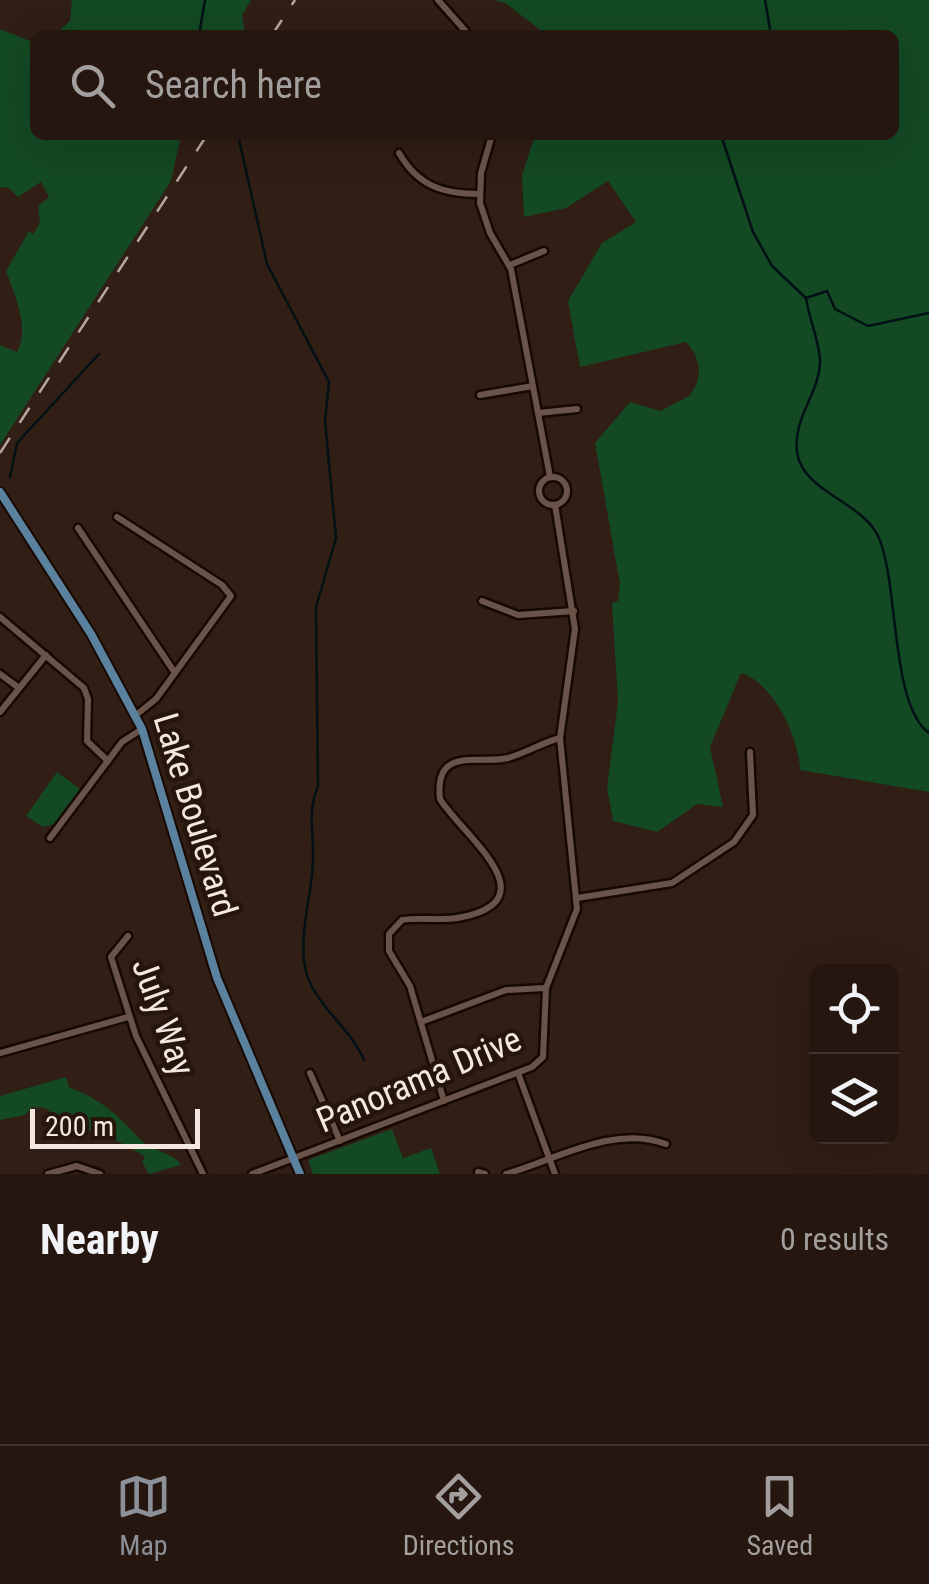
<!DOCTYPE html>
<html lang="en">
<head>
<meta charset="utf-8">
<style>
	body { margin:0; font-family:"Roboto Condensed",sans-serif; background:#2d1f18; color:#f1f3f6 }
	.controls { position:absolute; right:30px; bottom:30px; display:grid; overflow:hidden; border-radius:15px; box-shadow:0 10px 40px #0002 }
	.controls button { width:90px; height:90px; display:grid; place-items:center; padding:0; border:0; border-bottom:2px solid #42352f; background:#25160f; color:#f1f3f6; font:50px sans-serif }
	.scale { position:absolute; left:30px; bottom:25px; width:170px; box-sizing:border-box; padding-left:10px; border:5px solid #f4e7e1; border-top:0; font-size:28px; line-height:35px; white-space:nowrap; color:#f4e7e1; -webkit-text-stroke:8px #26150b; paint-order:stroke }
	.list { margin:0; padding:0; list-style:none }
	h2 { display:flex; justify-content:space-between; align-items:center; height:130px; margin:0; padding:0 40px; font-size:42px }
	h2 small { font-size:32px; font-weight:400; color:#a39f9e }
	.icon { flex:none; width:55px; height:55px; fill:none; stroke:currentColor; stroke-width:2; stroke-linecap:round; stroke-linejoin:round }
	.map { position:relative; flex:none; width:929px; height:1174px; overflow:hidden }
	.search { position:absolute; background:#25160f; box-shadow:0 10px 40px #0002; left:30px; right:30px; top:30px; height:110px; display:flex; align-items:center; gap:25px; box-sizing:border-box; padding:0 35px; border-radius:15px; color:#a39f9e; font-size:38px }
	.sheet { height:270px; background:#25160f }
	nav { display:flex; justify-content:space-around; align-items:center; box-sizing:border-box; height:140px; border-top:2px solid #42352f; background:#25160f; font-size:28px; color:#a39f9e }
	nav a { display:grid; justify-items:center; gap:5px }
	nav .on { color:#8c9099 }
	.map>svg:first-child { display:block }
</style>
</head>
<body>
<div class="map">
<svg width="929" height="1174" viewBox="0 0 929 1174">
	<rect width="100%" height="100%" fill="#311e14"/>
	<!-- green -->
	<g fill="#134923">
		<polygon points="72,0 251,0 242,15 245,35 54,35 70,21"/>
		<path d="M494 0H929V792L800 770C799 739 774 683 741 673L710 747 723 807 697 804 657 832 613 821 607 787 618 702 612 603 618 601 620 584 595 443 630 402 660 411 689 396C704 378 701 358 686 342L580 367 568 301 602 243 636 222 608 181 566 208 524 217 522 175 535 135H894V35H547L505 3Z"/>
		<path d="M0 29 35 43V135H181L171 181 0 445V345L17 352C30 327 15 296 6 271L29 231 33 234 40 223 38 206 49 197 41 182 18 197 9 188 0 187Z"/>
		<polygon points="57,772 80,789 55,824 43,827 26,816"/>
		<path d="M66 1077 69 1087C104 1101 116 1114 141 1140 152 1151 174 1153 181 1165L149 1174 142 1162 145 1157C112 1133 72 1129 45 1108L32 1107 25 1115 0 1120V1096Z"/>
		<polygon points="392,1129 403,1158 431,1148 440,1174 313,1174 308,1160"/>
	</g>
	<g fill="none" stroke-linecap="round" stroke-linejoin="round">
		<!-- stream -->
		<g stroke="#021115" stroke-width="2.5">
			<polyline points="765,0 771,35"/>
			<polyline points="199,35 205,0"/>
			<path d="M238 135 267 264 329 382 325 421 336 538 316 607 318 786C307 812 314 835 313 862 312 899 293 949 311 985 324 1012 351 1030 364 1060"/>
			<path d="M721 135 753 232 772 266 806 298C809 319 821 346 820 364 818 395 793 418 797 452 802 492 864 502 879 538 899 585 890 704 929 733"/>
			<polyline points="806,298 827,291 835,309 868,326 929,313"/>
			<polyline points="10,477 17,443 99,354"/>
		</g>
		<defs>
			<g id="minor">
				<polyline points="438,0 469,35"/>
				<polyline points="492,135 481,173 480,203 490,233 511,269 550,477"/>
				<path d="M399 153C418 186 443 194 479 194"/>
				<polyline points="510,265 544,251"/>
				<polyline points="480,395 533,386"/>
				<polyline points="538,413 577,409"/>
				<circle cx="553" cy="491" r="14"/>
				<polyline points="117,517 222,585 231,596 156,699 136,715"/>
				<polyline points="78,528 175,673"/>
				<polyline points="482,601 518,615 574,611"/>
				<polyline points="0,617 84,688 88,699 87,741 108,761"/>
				<polyline points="0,674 19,688"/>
				<polyline points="0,712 46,655"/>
				<polyline points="50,838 122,742 142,729"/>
				<polyline points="577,898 672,883 734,842 753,815 750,752"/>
				<polyline points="128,936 111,957 136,1036 203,1174"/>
				<polyline points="421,1022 506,990 546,988"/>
				<polyline points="0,1053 128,1017"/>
				<polyline points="310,1073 340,1141"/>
				<polyline points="518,1073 555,1174"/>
				<path d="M444 1101 410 986 389 951V934L402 920C420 917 439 921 457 918 555 901 461 834 440 799 434 745 479 765 508 758 526 753 541 743 560 738"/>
				<polyline points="478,1172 485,1174"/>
				<polyline points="48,1174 77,1166 100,1174"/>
				<polyline points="252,1174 532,1067 543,1057 546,988 577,909 560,738 575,629 555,505"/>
				<path d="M506 1174C555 1160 614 1124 666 1144"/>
			</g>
			<polyline id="major" points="0,492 91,634 142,729 217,978 300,1174"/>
		</defs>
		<!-- minor casing -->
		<use href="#minor" stroke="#180802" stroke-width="11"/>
		<!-- major casing -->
		<use href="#major" stroke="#180802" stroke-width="12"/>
		<!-- minor -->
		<use href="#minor" stroke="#6a5449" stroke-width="6"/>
		<!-- major -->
		<use href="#major" stroke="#5a829e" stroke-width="8"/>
		<!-- rail -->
		<g stroke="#b6a7a0" stroke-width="2.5" stroke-dasharray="18 18" stroke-linecap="butt">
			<polyline points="272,35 295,0"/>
			<polyline points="0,453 207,135"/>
		</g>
	</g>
	<g text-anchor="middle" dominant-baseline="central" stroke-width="9" stroke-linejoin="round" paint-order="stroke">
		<!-- street labels -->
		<g font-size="35" fill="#f4e7e1" stroke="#26150b">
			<text transform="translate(195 815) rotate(73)">Lake Boulevard</text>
			<text transform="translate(163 1017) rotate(70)">July Way</text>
			<text transform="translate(419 1080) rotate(-23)">Panorama Drive</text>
		</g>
	</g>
</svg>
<div class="controls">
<button><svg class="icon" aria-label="locate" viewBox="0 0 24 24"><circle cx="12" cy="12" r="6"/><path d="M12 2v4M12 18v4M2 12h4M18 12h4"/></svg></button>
<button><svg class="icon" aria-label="layers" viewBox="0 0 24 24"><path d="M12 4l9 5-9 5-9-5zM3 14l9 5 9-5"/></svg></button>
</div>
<div class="scale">200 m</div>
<div class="search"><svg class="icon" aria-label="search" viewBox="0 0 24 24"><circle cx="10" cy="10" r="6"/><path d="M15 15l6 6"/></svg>Search here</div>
</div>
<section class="sheet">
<h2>Nearby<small>0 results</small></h2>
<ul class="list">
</ul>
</section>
<nav>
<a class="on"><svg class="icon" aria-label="map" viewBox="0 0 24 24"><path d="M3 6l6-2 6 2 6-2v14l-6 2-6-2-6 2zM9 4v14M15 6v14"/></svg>Map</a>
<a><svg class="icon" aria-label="directions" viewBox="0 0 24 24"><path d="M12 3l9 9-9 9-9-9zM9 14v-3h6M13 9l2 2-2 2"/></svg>Directions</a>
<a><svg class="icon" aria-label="saved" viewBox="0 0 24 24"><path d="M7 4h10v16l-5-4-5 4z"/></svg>Saved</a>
</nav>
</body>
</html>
